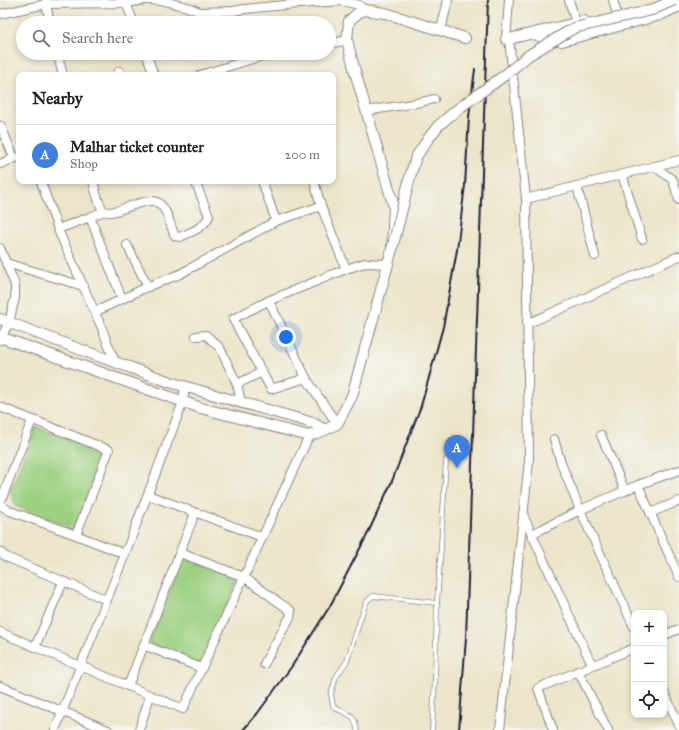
<!DOCTYPE html>
<html lang="en">
<head>
<meta charset="utf-8">
<style>
	body { margin:0; font-family:"IM FELL Great Primer",serif; background:#f2f2f2; color:#202124 }
	.controls { position:absolute; right:12px; bottom:12px; display:grid; overflow:hidden; border-radius:8px; box-shadow:0 2px 6px #0003 }
	.controls button { width:36px; height:36px; display:grid; place-items:center; padding:0; border:0; border-bottom:1px solid #e0e0e0; background:#fff; color:#202124; font:20px sans-serif }
	.you { position:absolute; left:286px; top:337px; width:14px; height:14px; margin:-10px; border:3px solid #fff; border-radius:50%; background:#1a73e8; box-shadow:0 0 0 6px #1a73e833 }
	.badge { display:grid; place-items:center; width:26px; height:26px; border-radius:50%; background:#b5179e; color:#fff; font-size:13px; font-weight:700 }
	.pin { position:absolute; translate:-50% -33px; filter:drop-shadow(0 1px 2px #0008) }
	.pin::after { content:''; position:absolute; top:21px; width:14px; height:12px; background:inherit; clip-path:polygon(0 0,100% 0,50% 100%) }
	.list { margin:0; padding:0; list-style:none }
	h2 { display:flex; justify-content:space-between; align-items:center; height:52px; margin:0; padding:0 16px; font-size:17px }
	h2 small { font-size:13px; font-weight:400; color:#757577 }
	.list li { display:grid; grid-template-columns:26px 1fr auto; gap:12px; align-items:center; box-sizing:border-box; height:60px; padding:0 16px; border-top:1px solid #e0e0e0 }
	.list b { display:block; font-size:15px; white-space:nowrap }
	.list p { margin:0; font-size:13px; white-space:nowrap; color:#757577 }
	.list em { font-size:13px; font-style:normal; color:#757577 }
	.icon { flex:none; width:22px; height:22px; fill:none; stroke:currentColor; stroke-width:2; stroke-linecap:round; stroke-linejoin:round }
	.map { position:relative; flex:none; width:679px; height:730px; overflow:hidden }
	.search { position:absolute; background:#fff; box-shadow:0 2px 6px #0003; left:16px; top:16px; width:320px; height:44px; display:flex; align-items:center; gap:10px; box-sizing:border-box; padding:0 14px; border-radius:22px; color:#757577; font-size:15px }
	.panel { position:absolute; background:#fff; box-shadow:0 2px 6px #0003; left:16px; top:72px; width:320px; height:112px; border-radius:8px }
	.map>svg:first-child { display:block }
</style>
</head>
<body>
<div class="map">
<svg width="679" height="730" viewBox="0 0 679 730">
	<rect width="100%" height="100%" fill="#f6f6f2"/>
	<filter id="ink" filterUnits="userSpaceOnUse"><feTurbulence type="fractalNoise" baseFrequency=".025" numOctaves="2"/><feDisplacementMap in="SourceGraphic" scale="8" xChannelSelector="R" yChannelSelector="G"/><feConvolveMatrix kernelMatrix="1 2 1 2 8 2 1 2 1" color-interpolation-filters="sRGB"/></filter>
	<filter id="wash" filterUnits="userSpaceOnUse"><feTurbulence type="fractalNoise" baseFrequency=".012" numOctaves="4" result="noise"/><feDisplacementMap in="SourceGraphic" scale="16" xChannelSelector="R" yChannelSelector="G"/><feGaussianBlur stdDeviation="0.9" result="paint"/><feColorMatrix in="noise" values="0 0 0 0 0 0 0 0 0 0 0 0 0 0 0 0 0 1.4 0 .05"/><feComposite in="paint" operator="in"/></filter>
	<g filter="url(#wash)">
		<rect width="100%" height="100%" fill="#ece5c9"/>
		<!-- green -->
		<g fill="#9cd080" stroke="#5f795e">
			<polygon points="36,427 103,452 75,529 16,506 10,491"/>
			<polygon points="184,557 239,579 199,664 149,643"/>
		</g>
	</g>
	<g filter="url(#ink)">
		<g fill="none" stroke-linecap="round" stroke-linejoin="round">
			<defs>
				<g id="service">
					<path d="M357 730C354 709 346 717 333 706L331 694 336 677 347 661 363 611 367 601 373 596 437 603"/>
					<polyline points="432,730 435,680 437,603 441,546 446,460"/>
				</g>
				<g id="minor">
					<polyline points="46,0 46,4 50,23"/>
					<polyline points="147,0 164,1 187,7 200,12 233,11 245,9 285,5 342,1 359,5 365,10"/>
					<polyline points="569,0 576,23"/>
					<polyline points="613,0 617,14"/>
					<polyline points="126,3 134,23"/>
					<polyline points="0,14 46,4 126,3 145,0"/>
					<polyline points="441,30 448,0"/>
					<polyline points="506,39 509,0"/>
					<polyline points="329,44 347,40"/>
					<polyline points="57,53 63,75"/>
					<polyline points="146,53 154,75"/>
					<polyline points="119,71 120,75"/>
					<polyline points="200,75 262,56 291,53"/>
					<path d="M366 111C389 107 412 105 434 99"/>
					<polyline points="1,126 14,158"/>
					<polyline points="0,164 18,157"/>
					<polyline points="654,166 673,180 679,200"/>
					<polyline points="622,174 642,239"/>
					<path d="M93 181C95 189 98 204 103 210 112 220 148 191 161 205 169 213 170 226 175 236L180 237C191 232 204 228 209 216L195 181"/>
					<polyline points="262,181 276,221"/>
					<polyline points="314,181 321,206 346,269"/>
					<polyline points="41,182 59,232 101,326 115,362"/>
					<polyline points="577,186 595,256"/>
					<polyline points="526,199 679,160"/>
					<polyline points="104,211 90,217 122,299"/>
					<polyline points="58,229 90,217"/>
					<polyline points="127,245 148,287"/>
					<polyline points="0,248 15,285 15,298 9,322 0,340"/>
					<polyline points="6,263 83,286"/>
					<polyline points="268,301 272,307 306,378 337,424"/>
					<polyline points="95,312 147,287 180,274 276,221 321,206"/>
					<polyline points="527,324 679,256"/>
					<polyline points="196,336 206,335 220,348 237,384 241,402"/>
					<polyline points="306,378 271,389 233,319 268,301 346,269 365,263 388,264"/>
					<polyline points="237,384 262,372"/>
					<polyline points="0,407 109,450 76,535"/>
					<polyline points="601,435 625,491"/>
					<polyline points="554,439 561,463 580,510 638,485 679,577"/>
					<polyline points="638,485 679,470"/>
					<polyline points="148,495 262,537"/>
					<polyline points="0,503 32,420"/>
					<polyline points="0,505 10,511 76,535 125,554"/>
					<polyline points="650,513 679,501"/>
					<polyline points="523,515 592,665"/>
					<polyline points="532,534 580,510 634,627"/>
					<polyline points="0,552 6,557 107,600"/>
					<polyline points="180,553 244,577 291,611 290,617 264,664"/>
					<polyline points="0,632 35,647 63,582"/>
					<polyline points="664,635 679,629"/>
					<polyline points="144,645 201,668"/>
					<polyline points="35,647 183,709 309,436"/>
					<polyline points="578,671 608,730"/>
					<polyline points="0,686 108,730"/>
					<polyline points="128,686 195,513"/>
					<polyline points="664,692 679,725"/>
					<polyline points="55,730 125,554 183,402 185,386"/>
					<polyline points="139,730 150,696"/>
					<polyline points="500,730 529,461 526,199 509,39"/>
					<polyline points="553,730 538,688 634,648"/>
				</g>
				<g id="tertiary">
					<polyline points="531,34 562,41 660,15 679,6"/>
					<polyline points="506,39 509,39 584,21"/>
					<polyline points="0,319 79,349 173,383 313,423 325,430"/>
					<polyline points="0,337 201,408 309,436 325,430 337,424 352,396 388,264 392,249 394,207 354,68 347,40 349,21 358,13 365,10 385,13 465,38"/>
				</g>
			</defs>
			<!-- service casing -->
			<use href="#service" stroke="#878482" stroke-width="5.5"/>
			<!-- minor casing -->
			<use href="#minor" stroke="#878482" stroke-width="10"/>
			<!-- tertiary casing -->
			<use href="#tertiary" stroke="#878482" stroke-width="12"/>
			<!-- service -->
			<use href="#service" stroke="#fff" stroke-width="4"/>
			<!-- minor -->
			<use href="#minor" stroke="#fff" stroke-width="8"/>
			<!-- tertiary -->
			<use href="#tertiary" stroke="#fff" stroke-width="10"/>
			<!-- rail -->
			<g stroke="#22223b" stroke-width="2">
				<polyline points="243,730 257,714 292,666 330,606 367,535 392,481 421,406 443,327 457,250 465,185 469,117 475,69"/>
				<polyline points="459,730 466,638 488,0"/>
			</g>
			<defs>
				<polyline id="tertiary-bridge" points="392,249 411,173 416,157 428,139 438,126 459,108 505,75 529,55 574,28 652,10 674,0"/>
			</defs>
			<!-- tertiary-bridge casing -->
			<use href="#tertiary-bridge" stroke="#878482" stroke-width="12" stroke-linecap="butt"/>
			<!-- tertiary-bridge -->
			<use href="#tertiary-bridge" stroke="#fff" stroke-width="10"/>
		</g>
	</g>
</svg>
<div class="controls">
<button>+</button>
<button>−</button>
<button><svg class="icon" aria-label="locate" viewBox="0 0 24 24"><circle cx="12" cy="12" r="6"/><path d="M12 2v4M12 18v4M2 12h4M18 12h4"/></svg></button>
</div>
<div class="you"></div>
<div class="pin badge" style="left:457px;top:468px;background:#3f7fe0">A</div>
<div class="search"><svg class="icon" aria-label="search" viewBox="0 0 24 24"><circle cx="10" cy="10" r="6"/><path d="M15 15l6 6"/></svg>Search here</div>
<section class="panel">
<h2>Nearby<small></small></h2>
<ul class="list">
<li><span class="badge" style="background:#3f7fe0">A</span><div><b>Malhar ticket counter</b><p>Shop</p></div><em>200 m</em></li>
</ul>
</section>
</div>
</body>
</html>
